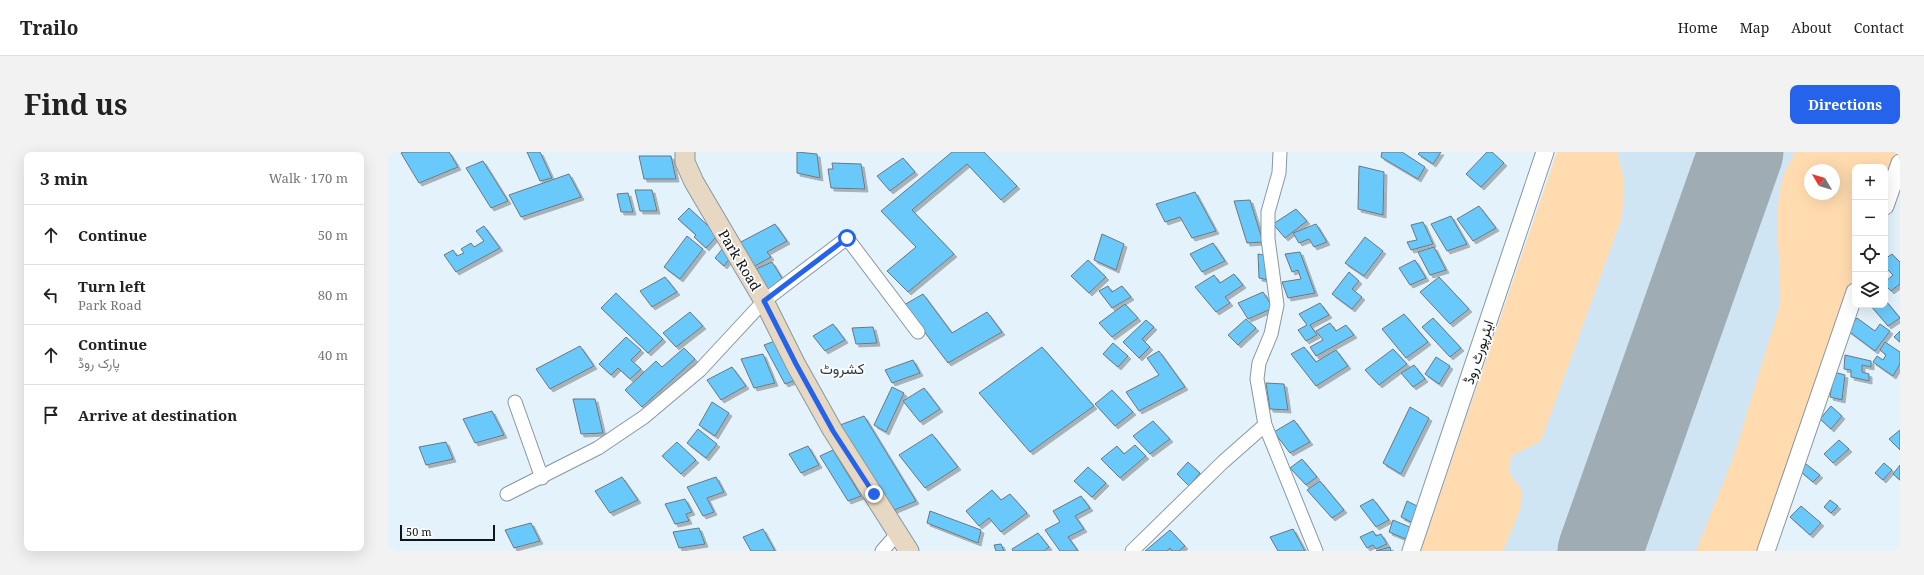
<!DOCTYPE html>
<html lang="en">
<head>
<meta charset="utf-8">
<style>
	body { margin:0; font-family:"Noto Serif",Vazirmatn,serif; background:#f2f2f2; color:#222 }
	.controls { position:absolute; right:12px; top:12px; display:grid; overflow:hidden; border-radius:8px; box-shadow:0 4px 16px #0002 }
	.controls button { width:36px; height:36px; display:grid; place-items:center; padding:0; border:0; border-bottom:1px solid #e0e0e0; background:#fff; color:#222; font:20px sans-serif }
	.compass { position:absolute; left:1416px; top:12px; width:36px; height:36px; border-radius:50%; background:#fff; box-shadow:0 4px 16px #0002; rotate:308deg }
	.scale { position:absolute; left:12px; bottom:10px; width:95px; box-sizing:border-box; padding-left:4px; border:2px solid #101518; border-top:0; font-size:11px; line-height:14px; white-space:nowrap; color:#101518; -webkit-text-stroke:3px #fdfdfd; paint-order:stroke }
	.stop { position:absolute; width:12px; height:12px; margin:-9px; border:3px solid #2563eb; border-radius:50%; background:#fff }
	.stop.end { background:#2563eb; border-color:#fff; box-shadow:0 1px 4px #0008 }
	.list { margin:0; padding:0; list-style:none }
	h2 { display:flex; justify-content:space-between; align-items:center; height:52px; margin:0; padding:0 16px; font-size:17px }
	h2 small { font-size:13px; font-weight:400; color:#767676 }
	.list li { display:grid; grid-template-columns:26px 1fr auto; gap:12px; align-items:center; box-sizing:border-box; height:60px; padding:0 16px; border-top:1px solid #e0e0e0 }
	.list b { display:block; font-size:15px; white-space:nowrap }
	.list p { margin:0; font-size:13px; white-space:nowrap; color:#767676 }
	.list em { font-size:13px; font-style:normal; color:#767676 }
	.icon { flex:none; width:22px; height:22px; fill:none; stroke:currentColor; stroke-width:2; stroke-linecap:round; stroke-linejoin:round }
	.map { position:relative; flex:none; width:1512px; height:399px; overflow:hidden; border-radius:8px }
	header { display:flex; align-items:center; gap:24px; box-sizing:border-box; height:56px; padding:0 20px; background:#fff; border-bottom:1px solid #e0e0e0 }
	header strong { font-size:19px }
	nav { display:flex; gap:22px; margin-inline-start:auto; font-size:14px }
	.intro { display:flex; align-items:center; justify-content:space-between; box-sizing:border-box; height:96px; padding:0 24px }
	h1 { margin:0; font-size:28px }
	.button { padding:10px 18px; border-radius:8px; background:#2563eb; color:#fff; font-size:14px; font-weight:700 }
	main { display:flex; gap:24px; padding:0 24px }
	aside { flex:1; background:#fff; border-radius:8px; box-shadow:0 4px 16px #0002 }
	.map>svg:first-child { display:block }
</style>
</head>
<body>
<header>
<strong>Trailo</strong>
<nav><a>Home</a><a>Map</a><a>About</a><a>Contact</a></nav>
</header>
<div class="intro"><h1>Find us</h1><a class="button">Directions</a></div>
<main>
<aside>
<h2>3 min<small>Walk · 170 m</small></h2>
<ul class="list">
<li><svg class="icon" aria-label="ahead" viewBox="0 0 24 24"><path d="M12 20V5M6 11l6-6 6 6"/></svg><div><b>Continue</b></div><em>50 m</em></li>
<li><svg class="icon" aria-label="left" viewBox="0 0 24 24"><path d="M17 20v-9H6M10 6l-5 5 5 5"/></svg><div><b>Turn left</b><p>Park Road</p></div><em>80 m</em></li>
<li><svg class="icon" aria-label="ahead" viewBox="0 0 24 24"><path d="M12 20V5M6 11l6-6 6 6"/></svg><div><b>Continue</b><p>پارک روڈ</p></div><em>40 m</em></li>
<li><svg class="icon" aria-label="arrive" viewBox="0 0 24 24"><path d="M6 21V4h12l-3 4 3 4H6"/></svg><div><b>Arrive at destination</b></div></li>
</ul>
</aside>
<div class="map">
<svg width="1512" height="399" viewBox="0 0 1512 399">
	<defs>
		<filter id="shadow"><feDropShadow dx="3" dy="3" stdDeviation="0" flood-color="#0004"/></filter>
	</defs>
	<rect width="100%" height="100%" fill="#e3f2fb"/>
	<!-- built -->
	<path fill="#cfe5f3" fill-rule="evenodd" d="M1169 0H1511L1497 15H1467V124L1371 399H1033ZM1422 18H1446V42H1422Z"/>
	<!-- green -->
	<g fill="#ffdbaf" fill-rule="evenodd">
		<polygon points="1169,0 1229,0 1236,28 1234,65 1153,289 1123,304 1121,320 1134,339 1132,358 1115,399 1033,399"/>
		<path d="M1407 0H1511L1497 39V15H1467V124L1371 399H1308L1345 306 1392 153C1394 111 1384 70 1394 28 1397 18 1403 9 1407 0ZM1422 18H1446V42H1422Z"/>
	</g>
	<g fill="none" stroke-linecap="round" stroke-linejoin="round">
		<!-- runway -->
		<polyline stroke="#a0acb4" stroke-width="85" points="1212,399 1353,0"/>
	</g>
	<!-- building -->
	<g fill="#6bc9fb" stroke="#6a777f" filter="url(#shadow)">
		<polygon points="15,0 61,0 70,15 31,31 13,1"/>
		<polygon points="139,0 152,0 164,26 152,29"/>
		<polygon points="409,0 429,2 432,26 409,21"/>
		<polygon points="564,0 596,0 629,34 613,48 579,12 524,58 566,102 520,140 499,119 528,95 493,59"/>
		<polygon points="994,0 1014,0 1037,15 1030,27 993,5"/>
		<polygon points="1032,0 1053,0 1045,12 1030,2"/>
		<polygon points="1099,0 1104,0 1116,11 1093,35 1078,22"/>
		<polygon points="251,4 283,4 288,27 256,27"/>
		<polygon points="515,6 527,20 502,39 489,24"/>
		<polygon points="95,9 120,49 103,56 78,16"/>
		<polygon points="444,11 473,12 477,37 443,36 440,17 445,17"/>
		<polygon points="971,14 996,20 995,63 970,57"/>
		<polygon points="181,22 193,45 133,65 121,43"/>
		<polygon points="247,38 264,38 269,59 252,59"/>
		<polygon points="807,40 828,79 804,86 792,65 777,70 768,52"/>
		<polygon points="240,41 245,60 233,60 229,42"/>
		<polygon points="862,48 875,90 859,91 846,49"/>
		<polygon points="1091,54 1108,76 1085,89 1069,67"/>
		<polygon points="301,56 330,83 318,96 306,85 308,83 290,67"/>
		<polygon points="908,57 919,69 897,86 885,72"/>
		<polygon points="1063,64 1079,92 1059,99 1043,72"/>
		<polygon points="1035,70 1045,92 1023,98 1019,90 1029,88 1023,73"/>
		<polygon points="387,72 399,89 379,100 383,105 367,114 351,91"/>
		<polygon points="928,72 939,90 926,95 921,87 911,91 905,81"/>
		<polygon points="96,74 112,96 68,120 56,103 65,98 69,104 76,101 73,97 83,91 86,95 96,89 88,79"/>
		<polygon points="714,82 736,92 728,118 706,108"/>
		<polygon points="299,84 315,97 292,127 276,115"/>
		<polygon points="977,85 995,99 976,124 957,111"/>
		<polygon points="825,91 837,109 814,120 802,102"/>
		<polygon points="1046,95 1058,118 1042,123 1030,100"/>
		<polygon points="335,96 344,104 336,114 327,106"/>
		<polygon points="912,100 927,141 900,146 894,130 913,127 910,118 904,120 897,102"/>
		<polygon points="870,102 880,104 881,128 871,126"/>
		<polygon points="1504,102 1512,110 1512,132 1503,139 1497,133 1497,130 1505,123 1497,115 1497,107"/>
		<polygon points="700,108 718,125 701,141 683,124"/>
		<polygon points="1027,108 1038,126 1022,133 1011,116"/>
		<polygon points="384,110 397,131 381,138 368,117"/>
		<polygon points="961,120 971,129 964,137 974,145 964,157 944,142"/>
		<polygon points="846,122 855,133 837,145 842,151 828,160 807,135 826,123 832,131"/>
		<polygon points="277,125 289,140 264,155 252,139"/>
		<polygon points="1051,125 1081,157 1062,172 1032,140"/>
		<polygon points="720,134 724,140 734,134 743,145 724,156 711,139"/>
		<polygon points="875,140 885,156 860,167 850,151"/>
		<polygon points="228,141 275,187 260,201 213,156"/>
		<polygon points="535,142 564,181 599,160 614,180 560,211 516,153"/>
		<polygon points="1497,148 1512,166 1500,174 1482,153 1497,153"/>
		<polygon points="932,151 941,163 922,173 929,183 918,189 910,178 919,173 911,162"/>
		<polygon points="737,152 750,166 724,185 711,171"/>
		<polygon points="302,160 315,174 288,195 275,181"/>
		<polygon points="1016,162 1040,190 1018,206 994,177"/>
		<polygon points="1045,166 1073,196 1062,205 1034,175"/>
		<polygon points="1469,166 1487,179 1492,172 1502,179 1487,199 1459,178"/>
		<polygon points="858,167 868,176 850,193 840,183"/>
		<polygon points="758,168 766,175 754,187 762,195 751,206 735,190"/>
		<polygon points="942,171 948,179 958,173 966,183 928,204 922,195 935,188 928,179"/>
		<polygon points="445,172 457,188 437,199 425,184"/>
		<polygon points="485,175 489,191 468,192 464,176"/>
		<polygon points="1512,179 1512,190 1506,185"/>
		<polygon points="238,185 253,198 243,208 253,217 242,227 230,216 223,223 211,212"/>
		<polygon points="387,189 408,228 397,232 376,193"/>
		<polygon points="1497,190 1512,200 1512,212 1505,224 1485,210 1489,204 1495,208 1498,203 1492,198"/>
		<polygon points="725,191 740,204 730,215 715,202"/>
		<polygon points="192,194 206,214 162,237 148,217"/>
		<polygon points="654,195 706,254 642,300 591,241"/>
		<polygon points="916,195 928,210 948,198 960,214 928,234 903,202"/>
		<polygon points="296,196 307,207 254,255 237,238 268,209 274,215"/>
		<polygon points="1005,197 1019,212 991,233 977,218"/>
		<polygon points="771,199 797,235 751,259 738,240 771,223 759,206"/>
		<polygon points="375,202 387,231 366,236 353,207"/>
		<polygon points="1457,203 1483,209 1483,215 1474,213 1474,220 1481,222 1481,229 1463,225 1463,218 1456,217"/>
		<polygon points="1048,205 1062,214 1051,232 1037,222"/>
		<polygon points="525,208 532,221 504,231 497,218"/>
		<polygon points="1026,213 1037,227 1025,235 1013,221"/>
		<polygon points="344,215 358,234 333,248 319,228"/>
		<polygon points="1446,220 1457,223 1454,248 1442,245"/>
		<polygon points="878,231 896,232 900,258 882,257"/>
		<polygon points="504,235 516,241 498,280 486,273"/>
		<polygon points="536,236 552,257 532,270 515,249"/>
		<polygon points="724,238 745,260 727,274 707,252"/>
		<polygon points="185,247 207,247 215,281 193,282"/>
		<polygon points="324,250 341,261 327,284 311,273"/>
		<polygon points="1443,254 1454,264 1443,277 1432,267"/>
		<polygon points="1022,255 1041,266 1013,322 995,311"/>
		<polygon points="104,259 116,283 87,291 75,267"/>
		<polygon points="476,264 528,349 504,359 452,273"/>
		<polygon points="906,268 922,290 902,301 886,280"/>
		<polygon points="765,269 782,287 762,302 745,284"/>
		<polygon points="310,277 329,292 318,306 299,291"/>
		<polygon points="1512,278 1512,298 1501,287"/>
		<polygon points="544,282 570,315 537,336 511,303"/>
		<polygon points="1451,288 1461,297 1445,311 1436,302"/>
		<polygon points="58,290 65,307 38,313 31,295"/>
		<polygon points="289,290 308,308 293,322 274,304"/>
		<polygon points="747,293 758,304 732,326 713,307 729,294 736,302"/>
		<polygon points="420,294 431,313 413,321 401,302"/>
		<polygon points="445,298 473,344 460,349 432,304"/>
		<polygon points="914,307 929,325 918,333 902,316"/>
		<polygon points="800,310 812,321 801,334 789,322"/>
		<polygon points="1496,311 1504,318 1495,328 1487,321"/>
		<polygon points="1418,312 1432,323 1425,330 1412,319"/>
		<polygon points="1512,313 1512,328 1505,322"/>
		<polygon points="700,315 718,331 704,345 686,329"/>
		<polygon points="234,325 250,348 222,361 207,339"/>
		<polygon points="328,325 336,340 319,346 326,360 315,364 299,335"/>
		<polygon points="932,329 956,358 944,366 919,338"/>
		<polygon points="604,338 613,348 622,342 639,361 613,380 601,366 591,374 578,359"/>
		<polygon points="693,344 702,356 687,364 696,377 680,385 690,399 672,399 657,378 672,370 665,359"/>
		<polygon points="297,347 304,360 298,362 301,369 287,372 277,352"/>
		<polygon points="985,347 1001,368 988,375 972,354"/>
		<polygon points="1442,348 1450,354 1443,361 1436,355"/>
		<polygon points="1019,349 1031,355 1025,371 1013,365"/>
		<polygon points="1413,354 1433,371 1422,383 1402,365"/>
		<polygon points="542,359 593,378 590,391 539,371"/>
		<polygon points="1005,368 1024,376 1020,388 1001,380"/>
		<polygon points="143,371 152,389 126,396 117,378"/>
		<polygon points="311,376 317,392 291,396 285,380"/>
		<polygon points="375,377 387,399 363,399 355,385"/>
		<polygon points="905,377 917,399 890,399 882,385"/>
		<polygon points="782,378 797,394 791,399 784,399 782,396 779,399 757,399"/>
		<polygon points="985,379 988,384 993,382 999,392 988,397 985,393 979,396 972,385"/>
		<polygon points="650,381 661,395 656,399 625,399 624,397"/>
		<polygon points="613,392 616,399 608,399 606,393"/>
		<polygon points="1002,395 1003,399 988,399"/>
	</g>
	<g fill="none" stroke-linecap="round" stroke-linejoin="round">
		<defs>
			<g id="minor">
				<polyline points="892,0 891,21 880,60 880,87 889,153 883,182 871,211 869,227 877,273 928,399"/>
				<polyline points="127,250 154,326"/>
				<polyline points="119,342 210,296 256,265 312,218 376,149 459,86 530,180"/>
				<polyline points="494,399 510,381"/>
				<polyline points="744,399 835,310 877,273"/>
			</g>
			<g id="tertiary">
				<polyline points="1497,54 1512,11"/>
				<polyline points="1023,399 1157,0"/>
				<polyline points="1378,399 1467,140"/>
			</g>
			<polyline id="secondary" points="297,0 297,10 306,30 376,149 408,213 445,279 521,399"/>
		</defs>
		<!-- minor casing -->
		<use href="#minor" stroke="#8997a0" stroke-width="15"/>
		<!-- tertiary casing -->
		<use href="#tertiary" stroke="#8997a0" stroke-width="19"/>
		<!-- secondary casing -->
		<use href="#secondary" stroke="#8997a0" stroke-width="21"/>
		<!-- minor -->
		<use href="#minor" stroke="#fff" stroke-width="13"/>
		<!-- tertiary -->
		<use href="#tertiary" stroke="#fff" stroke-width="17"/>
		<!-- secondary -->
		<use href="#secondary" stroke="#e7d8c3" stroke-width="19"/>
	</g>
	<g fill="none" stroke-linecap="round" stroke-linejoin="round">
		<!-- route -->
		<polyline stroke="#2563eb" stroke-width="5" points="459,86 376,149 408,212 445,279 486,342"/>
	</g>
	<g text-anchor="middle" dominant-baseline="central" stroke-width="3.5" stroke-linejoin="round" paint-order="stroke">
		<!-- street labels -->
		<g font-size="14" fill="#101518" stroke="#fdfdfd">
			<text transform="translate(352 108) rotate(59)">Park Road</text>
			<text transform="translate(1090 200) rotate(-72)">ایئرپورٹ روڈ</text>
		</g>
		<!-- neighbourhood labels -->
		<g font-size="15" fill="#2f3b42" stroke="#fdfdfd">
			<text x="454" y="216">کشروٹ</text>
		</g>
	</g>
</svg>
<div class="controls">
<button>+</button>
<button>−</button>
<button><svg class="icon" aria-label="locate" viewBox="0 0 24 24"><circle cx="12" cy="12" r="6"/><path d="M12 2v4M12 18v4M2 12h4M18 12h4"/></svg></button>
<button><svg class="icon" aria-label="layers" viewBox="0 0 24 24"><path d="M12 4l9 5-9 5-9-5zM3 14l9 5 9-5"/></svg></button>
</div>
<svg class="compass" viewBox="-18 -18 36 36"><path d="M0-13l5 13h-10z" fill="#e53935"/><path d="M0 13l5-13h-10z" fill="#767676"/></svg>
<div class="scale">50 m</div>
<div class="stop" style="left:459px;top:86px"></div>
<div class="stop end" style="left:486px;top:342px"></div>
</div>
</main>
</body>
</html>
